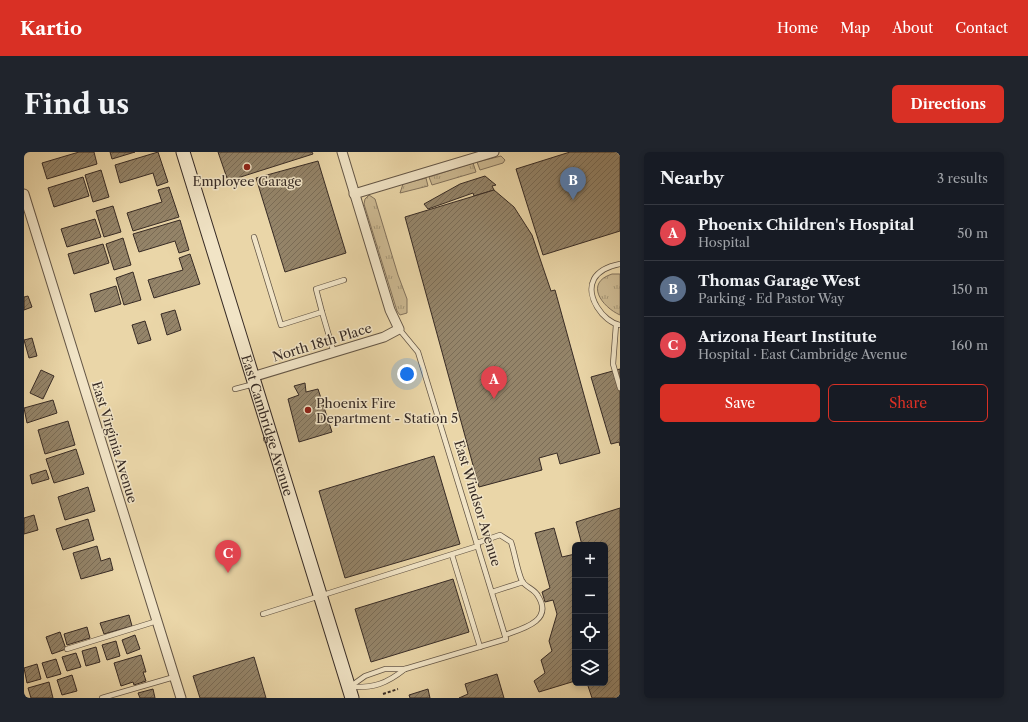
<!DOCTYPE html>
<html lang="en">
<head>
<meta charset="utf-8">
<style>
	body { margin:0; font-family:"Libre Caslon Text",serif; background:#20242c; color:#f1f3f6 }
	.controls { position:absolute; right:12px; bottom:12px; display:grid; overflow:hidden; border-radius:6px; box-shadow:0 2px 6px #0003 }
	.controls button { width:36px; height:36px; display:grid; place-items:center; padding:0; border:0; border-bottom:1px solid #363941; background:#171b24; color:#f1f3f6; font:20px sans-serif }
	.you { position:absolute; left:383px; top:222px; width:14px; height:14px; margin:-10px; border:3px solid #fff; border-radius:50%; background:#1a73e8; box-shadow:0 0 0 6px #1a73e833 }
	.badge { display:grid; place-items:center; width:26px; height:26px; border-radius:50%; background:#d93025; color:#fff; font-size:13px; font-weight:700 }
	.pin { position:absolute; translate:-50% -33px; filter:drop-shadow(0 1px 2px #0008) }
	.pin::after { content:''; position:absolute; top:21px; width:14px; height:12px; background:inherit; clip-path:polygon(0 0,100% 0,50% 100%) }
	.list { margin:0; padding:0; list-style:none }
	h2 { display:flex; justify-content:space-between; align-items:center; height:52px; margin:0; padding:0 16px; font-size:17px }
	h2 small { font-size:13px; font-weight:400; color:#9ea1a6 }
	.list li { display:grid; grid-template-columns:26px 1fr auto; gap:12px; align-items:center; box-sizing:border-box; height:56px; padding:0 16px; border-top:1px solid #363941 }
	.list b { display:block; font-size:15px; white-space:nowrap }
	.list p { margin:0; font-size:13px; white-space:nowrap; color:#9ea1a6 }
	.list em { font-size:13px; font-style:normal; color:#9ea1a6 }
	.actions { display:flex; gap:8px; padding:12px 16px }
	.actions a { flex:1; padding:9px 0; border:1px solid #d93025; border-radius:6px; text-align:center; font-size:14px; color:#d93025 }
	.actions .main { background:#d93025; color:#fff }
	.icon { flex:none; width:22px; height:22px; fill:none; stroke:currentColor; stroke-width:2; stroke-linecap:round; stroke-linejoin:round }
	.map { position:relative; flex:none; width:596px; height:546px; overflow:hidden; border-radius:6px }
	header { display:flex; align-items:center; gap:24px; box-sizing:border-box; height:56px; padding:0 20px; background:#d93025; color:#fff }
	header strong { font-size:19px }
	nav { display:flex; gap:22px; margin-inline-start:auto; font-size:14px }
	.intro { display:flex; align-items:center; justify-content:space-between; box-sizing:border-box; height:96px; padding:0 24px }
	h1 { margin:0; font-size:28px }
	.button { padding:10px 18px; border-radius:6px; background:#d93025; color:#fff; font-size:14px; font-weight:700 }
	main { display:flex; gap:24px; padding:0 24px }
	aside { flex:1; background:#171b24; border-radius:6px; box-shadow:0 2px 6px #0003 }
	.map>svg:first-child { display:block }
</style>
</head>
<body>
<header>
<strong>Kartio</strong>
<nav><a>Home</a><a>Map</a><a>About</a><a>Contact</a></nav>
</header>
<div class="intro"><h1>Find us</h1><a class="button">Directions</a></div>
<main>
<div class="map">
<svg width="596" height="546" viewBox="0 0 596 546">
	<defs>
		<pattern id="grass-tufts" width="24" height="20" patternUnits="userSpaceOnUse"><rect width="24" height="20" fill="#ccb992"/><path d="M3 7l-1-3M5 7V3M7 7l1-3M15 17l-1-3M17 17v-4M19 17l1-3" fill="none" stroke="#a69777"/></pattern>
		<pattern id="building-hatch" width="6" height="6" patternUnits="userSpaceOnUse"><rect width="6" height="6" fill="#948469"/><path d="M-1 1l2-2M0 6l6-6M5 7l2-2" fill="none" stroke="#7a6c56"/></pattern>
	</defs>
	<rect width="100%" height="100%" fill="#ead6a8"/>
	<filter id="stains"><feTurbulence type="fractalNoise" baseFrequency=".005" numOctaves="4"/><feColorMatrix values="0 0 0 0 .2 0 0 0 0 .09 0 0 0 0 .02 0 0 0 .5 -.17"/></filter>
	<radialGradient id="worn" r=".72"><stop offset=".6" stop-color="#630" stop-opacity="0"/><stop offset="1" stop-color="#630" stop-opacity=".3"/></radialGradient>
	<!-- grass -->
	<g fill="url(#grass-tufts)" stroke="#82725c">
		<polygon points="477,4 481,8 479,11 456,18 453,10"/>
		<polygon points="449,11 452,20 408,33 405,25"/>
		<polygon points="402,26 404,34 376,41 379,32"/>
		<polygon points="345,43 351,47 374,123 383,147 383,161 376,163 373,159 340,52 341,47"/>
		<path d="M588 122H596V163C578 155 560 131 588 122Z"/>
	</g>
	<!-- building -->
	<g fill="url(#building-hatch)" stroke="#372b25">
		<polygon points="55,0 70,0 73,12 23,27 18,11"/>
		<polygon points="86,0 111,0 88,7"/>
		<polygon points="134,0 144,30 133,34 129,21 96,31 91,13"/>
		<polygon points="194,0 288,0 289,2 204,29"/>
		<polygon points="546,0 596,0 596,79 519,103 492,17"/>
		<polygon points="294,9 322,101 261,120 232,26"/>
		<polygon points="77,18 85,45 69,50 61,23"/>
		<polygon points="461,24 472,33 468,34 470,38 450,44 449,41 404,57 400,52 436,32"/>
		<polygon points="59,25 65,44 30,55 24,36"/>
		<polygon points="145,35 155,65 109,79 103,61 138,50 134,38"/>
		<polygon points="470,38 490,55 508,83 527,139 531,138 576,301 536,312 533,301 515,306 518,318 455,335 381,65"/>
		<polygon points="89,54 97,80 80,85 72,59"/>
		<polygon points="71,67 77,85 43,95 37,77"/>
		<polygon points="156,68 165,98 155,101 151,89 115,100 109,82"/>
		<polygon points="99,86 107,113 90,118 82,92"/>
		<polygon points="79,92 85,111 50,122 44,102"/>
		<polygon points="166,102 176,132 130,146 124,128 159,118 155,106"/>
		<polygon points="109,120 117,148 100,153 92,126"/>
		<polygon points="92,134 97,152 71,160 66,142"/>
		<polygon points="4,144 8,155 0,158 0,145"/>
		<polygon points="151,158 157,178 143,183 137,162"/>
		<polygon points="121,169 127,188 114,192 108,173"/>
		<polygon points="8,186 13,204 5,206 0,188"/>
		<polygon points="596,217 596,294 595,290 587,292 567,225"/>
		<polygon points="17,218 30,224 19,247 6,241"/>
		<polygon points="281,231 282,240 294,237 308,280 275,290 264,247 275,243 270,234"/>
		<polygon points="29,248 33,261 3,271 0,256"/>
		<polygon points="44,269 51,293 21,302 14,278"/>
		<polygon points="52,297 60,322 30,331 22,307"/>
		<polygon points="410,304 436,392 321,426 295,339"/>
		<polygon points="22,318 25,327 8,332 6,323"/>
		<polygon points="64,335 71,359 41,368 34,345"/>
		<polygon points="596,356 596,546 568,546 563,531 581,531 581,393 558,393 552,370"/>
		<polygon points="10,363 14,378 0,382 0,366"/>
		<polygon points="64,367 70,388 39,398 32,377"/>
		<polygon points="530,376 538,405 551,402 551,529 515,540 510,529 521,521 517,508 528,499 525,489 533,462 529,448 521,450 518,440 526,436 511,381"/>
		<polygon points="73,394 77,409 86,406 89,418 57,427 49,401"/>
		<polygon points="429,427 445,480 347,510 331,457"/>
		<polygon points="105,463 108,474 80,482 76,471"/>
		<polygon points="63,475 66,486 43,493 40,482"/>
		<polygon points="36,480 42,497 28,502 22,485"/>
		<polygon points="111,483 116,497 103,502 98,488"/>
		<polygon points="92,489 96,504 83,508 78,493"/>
		<polygon points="72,495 76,510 62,514 58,499"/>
		<polygon points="52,501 57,515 43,519 38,505"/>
		<polygon points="117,503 122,520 119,520 122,529 110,533 109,530 97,534 90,511"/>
		<polygon points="230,505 242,546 176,546 169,524"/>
		<polygon points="32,507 37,522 23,526 18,511"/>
		<polygon points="13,512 17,527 3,531 0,516"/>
		<polygon points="473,522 480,546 435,546 444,542 441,532"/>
		<polygon points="48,523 53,539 38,543 33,528"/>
		<polygon points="25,530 29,546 7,546 4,536"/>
		<polygon points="129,537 131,546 116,546 114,541"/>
		<polygon points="404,537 406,546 386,546 385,543"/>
	</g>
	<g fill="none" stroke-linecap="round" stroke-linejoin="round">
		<defs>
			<g id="lane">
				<polyline points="230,85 257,173 298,160 310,201"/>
				<path d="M596 112C586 114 575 118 570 127 561 144 579 170 596 173"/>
				<polyline points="298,160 292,137 320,128"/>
				<polyline points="592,173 589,212 596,236"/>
				<polyline points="211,237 230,232"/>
				<path d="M453 391 476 383 487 390C491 402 493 418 498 429 501 435 511 437 514 444 530 469 498 477 481 483"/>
				<polyline points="428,403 456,495"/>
				<polyline points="468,440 499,430"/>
				<polyline points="239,462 454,394"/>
				<polyline points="43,497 133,469"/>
				<polyline points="327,534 341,524 361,517 381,517 482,487 394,200 375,177"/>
				<path d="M326 535C350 536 362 532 381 517"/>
				<polyline points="78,546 150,525"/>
			</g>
			<g id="street">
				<polyline points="0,42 157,546"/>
				<polyline points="330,42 470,0"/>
				<polyline points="228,225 360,185 375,177 366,158 318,0"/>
			</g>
			<g id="secondary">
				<path id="s1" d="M159 0 328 546"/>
			</g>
		</defs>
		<!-- lane casing -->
		<use href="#lane" stroke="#645646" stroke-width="6"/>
		<!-- street casing -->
		<use href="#street" stroke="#645646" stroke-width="11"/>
		<!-- secondary casing -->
		<use href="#secondary" stroke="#372b25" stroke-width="15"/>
		<!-- path -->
		<polyline stroke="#372b25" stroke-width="2" stroke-dasharray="3 2" stroke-linecap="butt" points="359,542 374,537"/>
		<!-- lane -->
		<use href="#lane" stroke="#f1e4c6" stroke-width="4.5"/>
		<!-- street -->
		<use href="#street" stroke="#f1e4c6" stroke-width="9"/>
		<!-- secondary -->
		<use href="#secondary" stroke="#f1e4c6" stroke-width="13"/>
	</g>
	<!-- markers -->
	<g fill="#8f2418" stroke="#f1e4c6" stroke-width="1.5">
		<circle cx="223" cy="15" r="4"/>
		<circle cx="284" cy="258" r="4"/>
	</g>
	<g text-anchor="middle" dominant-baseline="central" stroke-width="3" stroke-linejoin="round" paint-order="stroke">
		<!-- poi labels -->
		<g font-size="13" fill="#372b25" stroke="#f1e4c6">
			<text x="223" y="29">Employee Garage</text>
			<text x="292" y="251" text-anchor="start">Phoenix Fire<tspan x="292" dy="15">Department - Station 5</tspan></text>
		</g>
		<!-- street labels -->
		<g font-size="13" fill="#372b25" stroke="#f1e4c6">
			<text transform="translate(298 190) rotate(-17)">North 18th Place</text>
			<text stroke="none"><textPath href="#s1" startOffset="286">East Cambridge Avenue</textPath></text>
			<text transform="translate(91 290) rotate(73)">East Virginia Avenue</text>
			<text transform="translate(454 351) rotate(73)">East Windsor Avenue</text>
		</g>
	</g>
	<rect width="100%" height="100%" filter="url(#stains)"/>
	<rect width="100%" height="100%" fill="url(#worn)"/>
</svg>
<div class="controls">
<button>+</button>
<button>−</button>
<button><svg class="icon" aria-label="locate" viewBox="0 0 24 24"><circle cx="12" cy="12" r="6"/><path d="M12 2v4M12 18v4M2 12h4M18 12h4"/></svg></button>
<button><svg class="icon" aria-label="layers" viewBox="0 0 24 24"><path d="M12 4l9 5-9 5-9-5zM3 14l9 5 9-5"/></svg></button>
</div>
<div class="you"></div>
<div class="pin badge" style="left:470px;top:247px;background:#e0444e">A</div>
<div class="pin badge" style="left:549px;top:48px;background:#5c6f8a">B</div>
<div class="pin badge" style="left:204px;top:421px;background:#e0444e">C</div>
</div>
<aside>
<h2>Nearby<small>3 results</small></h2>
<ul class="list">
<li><span class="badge" style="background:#e0444e">A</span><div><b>Phoenix Children's Hospital</b><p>Hospital</p></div><em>50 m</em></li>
<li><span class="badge" style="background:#5c6f8a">B</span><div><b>Thomas Garage West</b><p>Parking · Ed Pastor Way</p></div><em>150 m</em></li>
<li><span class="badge" style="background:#e0444e">C</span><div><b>Arizona Heart Institute</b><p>Hospital · East Cambridge Avenue</p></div><em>160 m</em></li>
</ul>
<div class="actions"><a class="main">Save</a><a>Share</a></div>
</aside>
</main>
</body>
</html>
